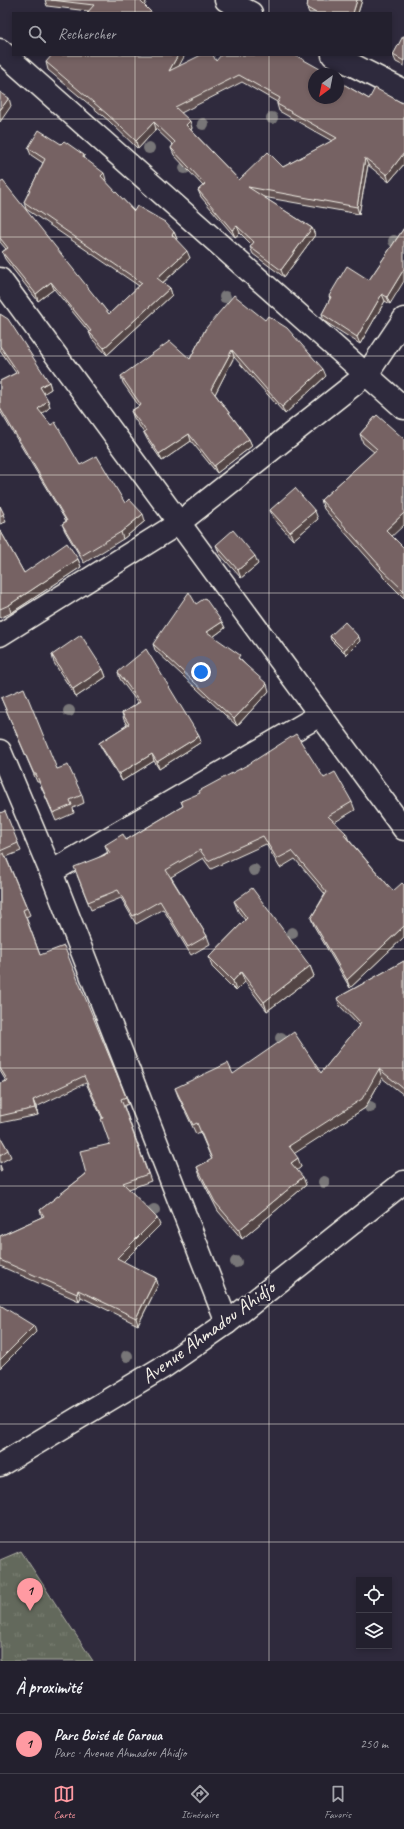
<!DOCTYPE html>
<html lang="fr">
<head>
<meta charset="utf-8">
<style>
	body { margin:0; font-family:Caveat,sans-serif; background:#2f2d3a; color:#f1f3f6 }
	.controls { position:absolute; right:12px; bottom:12px; display:grid; overflow:hidden; border-radius:0px; box-shadow:0 2px 6px #0003 }
	.controls button { width:36px; height:36px; display:grid; place-items:center; padding:0; border:0; border-bottom:1px solid #403e4a; background:#23202e; color:#f1f3f6; font:20px sans-serif }
	.compass { position:absolute; left:308px; top:68px; width:36px; height:36px; border-radius:50%; background:#23202e; box-shadow:0 2px 6px #0003; rotate:212deg }
	.you { position:absolute; left:201px; top:672px; width:14px; height:14px; margin:-10px; border:3px solid #fff; border-radius:50%; background:#1a73e8; box-shadow:0 0 0 6px #1a73e833 }
	.badge { display:grid; place-items:center; width:26px; height:26px; border-radius:50%; background:#ff9aa2; color:#111; font-size:13px; font-weight:700 }
	.pin { position:absolute; translate:-50% -33px; filter:drop-shadow(0 1px 2px #0008) }
	.pin::after { content:''; position:absolute; top:21px; width:14px; height:12px; background:inherit; clip-path:polygon(0 0,100% 0,50% 100%) }
	.list { margin:0; padding:0; list-style:none }
	h2 { display:flex; justify-content:space-between; align-items:center; height:52px; margin:0; padding:0 16px; font-size:17px }
	h2 small { font-size:13px; font-weight:400; color:#a3a3aa }
	.list li { display:grid; grid-template-columns:26px 1fr auto; gap:12px; align-items:center; box-sizing:border-box; height:60px; padding:0 16px; border-top:1px solid #403e4a }
	.list b { display:block; font-size:15px; white-space:nowrap }
	.list p { margin:0; font-size:13px; white-space:nowrap; color:#a3a3aa }
	.list em { font-size:13px; font-style:normal; color:#a3a3aa }
	.icon { flex:none; width:22px; height:22px; fill:none; stroke:currentColor; stroke-width:2; stroke-linecap:round; stroke-linejoin:round }
	.map { position:relative; flex:none; width:404px; height:1661px; overflow:hidden }
	.search { position:absolute; background:#23202e; box-shadow:0 2px 6px #0003; left:12px; right:12px; top:12px; height:44px; display:flex; align-items:center; gap:10px; box-sizing:border-box; padding:0 14px; border-radius:0px; color:#a3a3aa; font-size:15px }
	.sheet { height:112px; background:#23202e }
	nav { display:flex; justify-content:space-around; align-items:center; box-sizing:border-box; height:56px; border-top:1px solid #403e4a; background:#23202e; font-size:11px; color:#a3a3aa }
	nav a { display:grid; justify-items:center; gap:2px }
	nav .on { color:#ff9aa2 }
	.map>svg:first-child { display:block }
</style>
</head>
<body>
<div class="map">
<svg width="404" height="1661" viewBox="0 0 404 1661">
	<defs>
		<pattern id="park-tufts" width="24" height="20" patternUnits="userSpaceOnUse"><rect width="24" height="20" fill="#63695b"/><path d="M3 7l-1-3M5 7V3M7 7l1-3M15 17l-1-3M17 17v-4M19 17l1-3" fill="none" stroke="#7a7f73"/></pattern>
	</defs>
	<rect width="100%" height="100%" fill="#2f2a3d"/>
	<filter id="ink" filterUnits="userSpaceOnUse"><feTurbulence type="fractalNoise" baseFrequency=".025" numOctaves="2"/><feDisplacementMap in="SourceGraphic" scale="8" xChannelSelector="R" yChannelSelector="G"/><feConvolveMatrix kernelMatrix="1 2 1 2 8 2 1 2 1" color-interpolation-filters="sRGB"/></filter>
	<g filter="url(#ink)">
		<!-- park -->
		<polygon fill="url(#park-tufts)" stroke="#acada2" points="21,1551 93,1661 0,1661 0,1560"/>
		<g fill="none" stroke-linecap="round" stroke-linejoin="round">
			<defs>
				<g id="minor">
					<polyline points="226,0 251,13"/>
					<polyline points="0,50 404,408"/>
					<polyline points="333,55 404,91"/>
					<polyline points="0,279 404,829"/>
					<polyline points="0,635 179,523 367,374 404,319"/>
					<polyline points="0,751 51,872 227,1323"/>
					<polyline points="51,872 320,715"/>
				</g>
				<polyline id="secondary" points="0,1465 165,1366 227,1323 404,1182"/>
			</defs>
			<!-- minor casing -->
			<use href="#minor" stroke="#f4f1e8" stroke-width="25"/>
			<!-- secondary casing -->
			<use href="#secondary" stroke="#f4f1e8" stroke-width="25"/>
			<!-- minor -->
			<use href="#minor" stroke="#2f2a3d" stroke-width="22"/>
			<!-- secondary -->
			<use href="#secondary" stroke="#2f2a3d" stroke-width="22"/>
		</g>
		<!-- trees -->
		<g fill="#787678">
			<circle cx="272" cy="118" r="6"/>
			<circle cx="203" cy="124" r="6"/>
			<circle cx="149" cy="148" r="6"/>
			<circle cx="185" cy="168" r="6"/>
			<circle cx="394" cy="241" r="6"/>
			<circle cx="225" cy="297" r="6"/>
			<circle cx="69" cy="711" r="6"/>
			<circle cx="254" cy="870" r="6"/>
			<circle cx="292" cy="933" r="6"/>
			<circle cx="281" cy="1038" r="6"/>
			<circle cx="370" cy="1107" r="6"/>
			<circle cx="324" cy="1182" r="6"/>
			<circle cx="154" cy="1210" r="6"/>
			<circle cx="236" cy="1262" r="6"/>
			<circle cx="127" cy="1356" r="6"/>
		</g>
		<!-- wall -->
		<g fill="#655455" stroke="#f4f1e8" fill-rule="evenodd">
			<polygon points="45,0 145,0 146,3 144,5 88,11 47,6"/>
			<polygon points="307,0 362,0 358,13 309,13 307,8 308,0"/>
			<polygon points="404,36 404,66 396,62 393,55"/>
			<path d="M216 61 320 69 321 71 369 99 404 104V164L389 182 368 165 359 214 263 197 312 228 315 235 284 277 253 254 250 247 252 245 240 233 235 237 201 197 198 190 203 186 174 155 171 148 173 145 156 129 138 149 109 121 48 70 46 62 178 67ZM242 82 277 102V104L279 111 332 141 283 167 239 180 191 130 192 128 181 113Z"/>
			<polygon points="61,144 84,155 85,159 106,180 105,181 134,211 174,232 177,239 176,240 190,258 163,283 170,288 172,295 107,355 92,339 89,332 54,289 38,301 5,259 2,252 6,249 0,242 0,183 109,314 139,286 26,209 24,202 43,163 31,155 28,148"/>
			<polygon points="404,228 390,304 385,301 360,344 324,321 322,314 330,299 329,296 369,280"/>
			<polygon points="0,314 49,382 51,389 44,393 50,407 42,414 80,465 125,503 145,521 123,539 84,563 65,531 62,524 66,521 0,411 0,381 16,373 0,350"/>
			<polygon points="206,328 326,376 285,414 234,357 215,394 249,439 252,446 217,473 191,441 162,461 147,439 144,433 134,418 131,411 139,406 123,383 121,376 190,359"/>
			<polygon points="377,415 392,536 404,548 404,598 383,577 382,574 324,509 321,500 374,452 363,443 360,434"/>
			<polygon points="0,506 6,522 0,524"/>
			<polygon points="270,510 318,519 293,540 273,518"/>
			<polygon points="0,530 24,573 78,559 81,567 11,613 0,618"/>
			<polygon points="216,545 258,564 241,578 219,553"/>
			<polygon points="196,604 222,622 225,628 213,637 242,661 269,691 237,726 155,650 153,644"/>
			<polygon points="330,636 360,641 346,655 331,640"/>
			<polygon points="52,655 103,669 106,677 76,697 54,663"/>
			<polygon points="118,672 201,742 159,769 154,761 122,781 102,749 99,743 127,725 124,720 122,713 138,703 120,679"/>
			<polygon points="1,698 57,769 82,795 84,803 73,808 74,813 56,821 39,782 37,782"/>
			<polygon points="324,778 352,802 355,810 335,822 348,839 393,891 404,885 404,937 350,988 314,926 311,918 325,894 295,859 280,868 266,844 211,869 203,858 171,877 207,936 210,944 191,955 163,909 136,924 121,898 91,910 77,875 108,854 105,845 126,840 183,806 181,801"/>
			<polygon points="0,813 18,843 21,851 6,857 30,915 26,917 40,955 126,1097 128,1104 124,1106 151,1181 129,1189 160,1225 123,1262 156,1278 158,1285 138,1325 81,1297 79,1301 0,1266 0,1236 42,1217 40,1210 86,1174 110,1144 102,1118 86,1083 36,1107 38,1115 0,1123 0,1083 6,1081 0,1071 0,918 1,918 0,910"/>
			<polygon points="234,901 310,966 314,976 267,1011 245,982 236,991 212,967 209,957 245,920 238,911"/>
			<polygon points="404,961 404,1095 382,1078 365,1108 294,1153 301,1167 297,1170 306,1185 242,1239 218,1211 200,1176 197,1167 212,1160 200,1132 196,1134 178,1096 175,1088 233,1074 321,1073 359,1026 340,1006 337,998"/>
			<polygon points="0,1136 8,1150 11,1157 0,1163"/>
			<polygon points="0,1165 2,1170 0,1171"/>
		</g>
		<!-- shaded-wall -->
		<g fill="#534545" stroke="#f4f1e8">
			<polygon points="141,0 145,0 146,3 143,8 140,1"/>
			<polygon points="357,0 362,0 358,13 353,13"/>
			<polygon points="178,55 185,55 172,79 169,71"/>
			<polygon points="9,98 11,106 0,122 0,110"/>
			<polygon points="190,121 192,128 189,132 186,125"/>
			<polygon points="154,122 156,129 138,149 136,141"/>
			<polygon points="404,153 404,164 389,182 387,175"/>
			<polygon points="365,158 368,165 359,214 357,207"/>
			<polygon points="104,173 106,180 103,184 101,176"/>
			<polygon points="237,226 240,233 235,237 232,230"/>
			<polygon points="312,228 315,235 284,277 281,270"/>
			<polygon points="174,232 177,239 174,242 172,235"/>
			<polygon points="187,251 190,258 160,285 157,278"/>
			<polygon points="404,269 404,281 390,304 387,297"/>
			<polygon points="51,282 54,289 38,301 36,294"/>
			<polygon points="170,288 172,295 107,355 104,348"/>
			<polygon points="382,294 385,301 360,344 357,337"/>
			<polygon points="232,350 234,357 214,396 211,389"/>
			<polygon points="323,369 326,376 285,414 282,407"/>
			<polygon points="49,382 51,389 43,394 40,387"/>
			<polygon points="48,400 50,407 40,416 38,409"/>
			<polygon points="189,434 191,441 162,461 159,454"/>
			<polygon points="249,439 252,446 217,473 214,466"/>
			<polygon points="315,511 318,519 293,540 290,532"/>
			<polygon points="404,513 404,525 389,539 386,530"/>
			<polygon points="143,514 145,521 123,539 121,532"/>
			<polygon points="255,556 258,564 241,578 238,570"/>
			<polygon points="78,559 81,567 11,613 9,605"/>
			<polygon points="222,622 225,628 210,639 207,632"/>
			<polygon points="359,637 360,641 346,655 344,650"/>
			<polygon points="103,669 106,677 76,697 73,689"/>
			<polygon points="267,684 269,691 237,726 234,719"/>
			<polygon points="199,736 201,742 159,769 157,762"/>
			<polygon points="152,754 154,761 122,781 119,774"/>
			<polygon points="346,833 349,841 344,835"/>
			<polygon points="404,926 404,937 350,988 347,980"/>
			<polygon points="310,966 314,976 267,1011 264,1002"/>
			<polygon points="241,972 245,982 236,991 233,981"/>
			<polygon points="379,1069 382,1078 365,1108 292,1155 289,1146"/>
			<polygon points="33,1100 36,1107 38,1115 35,1108"/>
			<polygon points="298,1158 301,1167 295,1172 291,1163"/>
			<polygon points="303,1177 306,1185 242,1239 239,1230"/>
			<polygon points="157,1218 160,1225 119,1266 117,1258"/>
			<polygon points="156,1278 158,1285 138,1325 136,1318"/>
			<polygon points="78,1290 81,1297 79,1301 77,1294"/>
			<polygon points="34,1326 36,1332 0,1368 0,1360"/>
		</g>
		<!-- building -->
		<g fill="#766263" stroke="#f4f1e8" fill-rule="evenodd">
			<polygon points="51,0 141,0 140,1 152,13 87,13 94,5"/>
			<polygon points="308,0 357,0 353,13 316,13 307,8"/>
			<polygon points="403,36 404,36 404,61 393,55"/>
			<path d="M52 55H178L169 71 201 55H213L216 61 221 55H295L320 69 319 70 326 74H314V98H338V81L369 99 375 88 404 104V153L387 175 365 158 357 207 248 187 312 228 281 270 250 247 254 242 237 226 232 230 198 190 205 184 171 148 175 142 154 122 136 141 107 114 46 62ZM239 75 280 98 277 104 337 138 283 167 268 152 239 180 186 125 190 121 175 107Z"/>
			<polygon points="0,92 9,98 0,110"/>
			<polygon points="39,130 61,144 64,141 84,155 83,157 104,173 101,176 134,211 137,206 165,222 174,232 172,235 187,251 157,278 170,288 104,348 89,332 91,331 51,282 36,294 2,252 8,248 0,238 0,183 3,181 109,314 142,283 24,202 45,159 28,148"/>
			<polygon points="404,228 404,269 387,297 382,294 357,337 322,314 331,297 329,296 347,266 369,280"/>
			<polygon points="234,295 265,320 268,316 287,328 323,369 282,407 232,350 211,389 249,439 214,466 189,434 159,454 144,432 146,431 131,411 141,405 121,376 170,341 190,359 206,328"/>
			<polygon points="0,314 8,319 49,382 40,387 48,400 38,409 51,425 55,422 80,465 97,456 125,503 129,499 143,514 121,532 81,556 62,524 67,521 0,408 0,381 18,372 0,346"/>
			<polygon points="377,415 404,439 404,513 386,530 404,548 404,591 380,568 381,567 321,500 377,449 360,434"/>
			<polygon points="295,488 315,511 290,532 270,510"/>
			<polygon points="0,506 4,514 0,516"/>
			<polygon points="0,530 24,573 67,543 78,559 9,605 0,609"/>
			<polygon points="233,530 255,556 238,570 216,545"/>
			<polygon points="189,592 196,604 205,598 222,622 207,632 240,655 238,658 267,684 234,719 153,644"/>
			<polygon points="345,622 359,637 344,650 330,636"/>
			<polygon points="81,635 103,669 73,689 52,655"/>
			<polygon points="146,649 199,736 157,762 152,754 119,774 99,743 129,724 122,713 140,702 118,672"/>
			<polygon points="24,688 57,769 68,765 82,795 70,800 72,805 53,813 36,774 34,774 1,698"/>
			<polygon points="296,734 324,778 335,772 352,802 328,816 346,833 344,835 393,891 402,883 404,885 404,926 347,980 311,918 327,892 292,851 277,859 263,836 208,861 200,850 166,870 207,936 188,947 160,901 133,916 118,890 88,902 74,867 110,853 105,845 123,834 126,840 183,806 181,801 200,793 199,791 249,764"/>
			<polygon points="5,811 18,843 0,851 0,813"/>
			<polygon points="4,853 27,908 23,910 40,955 64,946 126,1097 121,1099 148,1174 123,1183 157,1218 117,1258 156,1278 136,1318 78,1290 77,1294 0,1260 0,1236 44,1216 40,1210 86,1174 80,1151 110,1144 101,1119 103,1118 84,1076 33,1100 35,1108 0,1116 0,1083 8,1081 0,1068 0,918 1,918 0,910 0,855"/>
			<polygon points="252,888 310,966 264,1002 241,972 233,981 209,957 247,918 234,901"/>
			<polygon points="404,961 404,1089 379,1069 362,1099 289,1146 298,1158 291,1163 303,1177 239,1230 215,1202 197,1167 212,1159 197,1123 193,1125 175,1088 228,1063 233,1074 294,1032 321,1073 361,1023 337,998"/>
			<polygon points="0,1136 8,1150 0,1155"/>
			<polygon points="0,1305 34,1326 0,1360"/>
		</g>
	</g>
	<!-- grid -->
	<path fill="none" stroke="#f4f1e8" stroke-width="1" stroke-opacity="0.55" d="M135 0V13M269 0V13M135 55V1661M269 55V1661M0 119H404M0 237H404M0 356H404M0 475H404M0 593H404M0 712H404M0 830H404M0 949H404M0 1068H404M0 1186H404M0 1305H404M0 1424H404M0 1542H404"/>
	<g text-anchor="middle" dominant-baseline="central" stroke-width="4" stroke-linejoin="round" paint-order="stroke">
		<!-- street labels -->
		<g font-size="20" fill="#f4f1e8" stroke="#2f2a3d">
			<text transform="translate(208 1332) rotate(-36)">Avenue Ahmadou Ahidjo</text>
		</g>
	</g>
</svg>
<div class="controls">
<button><svg class="icon" aria-label="locate" viewBox="0 0 24 24"><circle cx="12" cy="12" r="6"/><path d="M12 2v4M12 18v4M2 12h4M18 12h4"/></svg></button>
<button><svg class="icon" aria-label="layers" viewBox="0 0 24 24"><path d="M12 4l9 5-9 5-9-5zM3 14l9 5 9-5"/></svg></button>
</div>
<svg class="compass" viewBox="-18 -18 36 36"><path d="M0-13l5 13h-10z" fill="#e53935"/><path d="M0 13l5-13h-10z" fill="#a3a3aa"/></svg>
<div class="you"></div>
<div class="pin badge" style="left:30px;top:1611px">1</div>
<div class="search"><svg class="icon" aria-label="search" viewBox="0 0 24 24"><circle cx="10" cy="10" r="6"/><path d="M15 15l6 6"/></svg>Rechercher</div>
</div>
<section class="sheet">
<h2>À proximité<small></small></h2>
<ul class="list">
<li><span class="badge">1</span><div><b>Parc Boisé de Garoua</b><p>Parc · Avenue Ahmadou Ahidjo</p></div><em>250 m</em></li>
</ul>
</section>
<nav>
<a class="on"><svg class="icon" aria-label="map" viewBox="0 0 24 24"><path d="M3 6l6-2 6 2 6-2v14l-6 2-6-2-6 2zM9 4v14M15 6v14"/></svg>Carte</a>
<a><svg class="icon" aria-label="directions" viewBox="0 0 24 24"><path d="M12 3l9 9-9 9-9-9zM9 14v-3h6M13 9l2 2-2 2"/></svg>Itinéraire</a>
<a><svg class="icon" aria-label="saved" viewBox="0 0 24 24"><path d="M7 4h10v16l-5-4-5 4z"/></svg>Favoris</a>
</nav>
</body>
</html>
